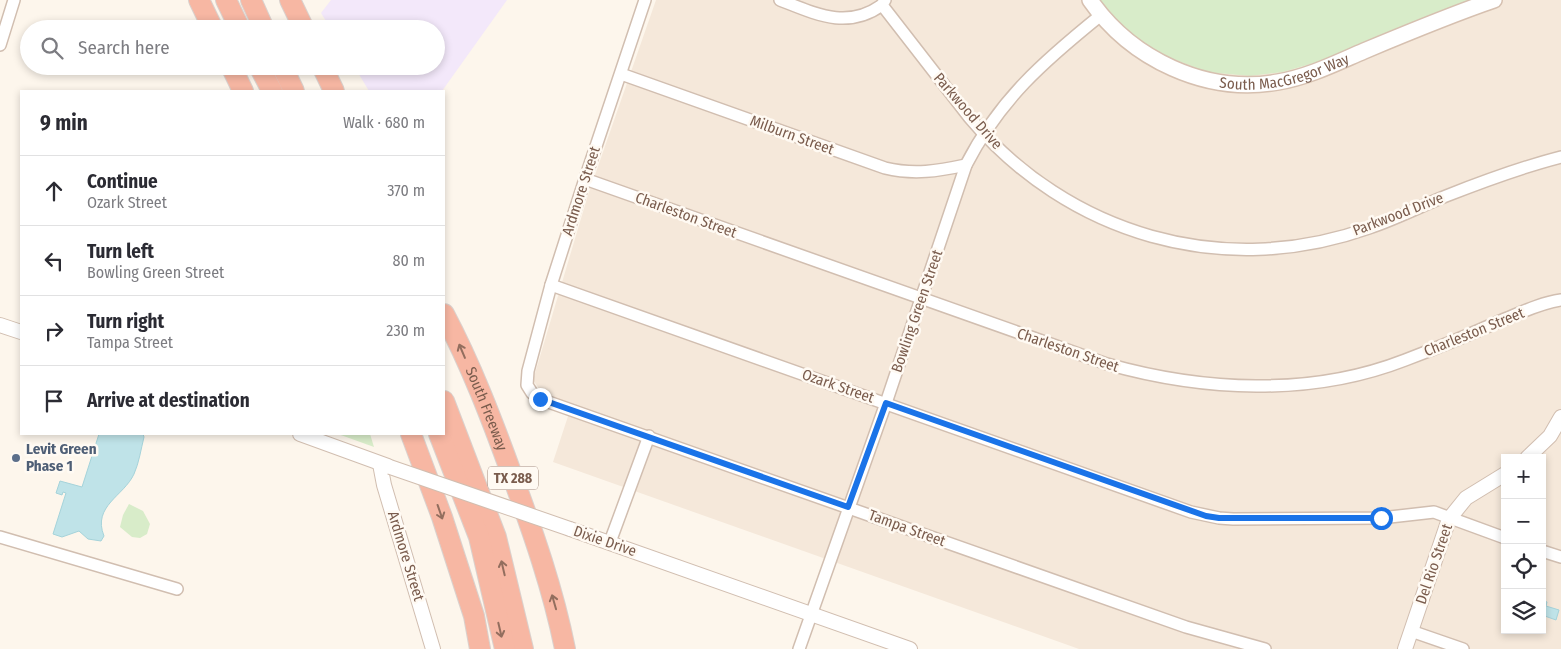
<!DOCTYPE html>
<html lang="en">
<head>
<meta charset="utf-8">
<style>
	body { margin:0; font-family:"Fira Sans Condensed",sans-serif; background:#f2f2f3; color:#2b2b33 }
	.controls { position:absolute; right:15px; bottom:15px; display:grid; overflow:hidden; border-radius:0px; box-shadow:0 2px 8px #0003 }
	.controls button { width:45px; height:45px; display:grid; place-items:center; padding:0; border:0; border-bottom:1px solid #e1e1e2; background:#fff; color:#2b2b33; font:25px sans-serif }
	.stop { position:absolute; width:15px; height:15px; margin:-11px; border:4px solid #1a73e8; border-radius:50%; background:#fff }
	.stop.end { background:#1a73e8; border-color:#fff; box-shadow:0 1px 5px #0008 }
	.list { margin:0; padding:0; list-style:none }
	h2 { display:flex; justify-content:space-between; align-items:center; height:65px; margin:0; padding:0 20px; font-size:21px }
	h2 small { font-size:16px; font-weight:400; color:#7c7c81 }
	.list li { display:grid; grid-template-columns:32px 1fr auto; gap:15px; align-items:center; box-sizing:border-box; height:70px; padding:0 20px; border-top:1px solid #e1e1e2 }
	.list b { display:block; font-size:19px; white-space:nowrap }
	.list p { margin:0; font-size:16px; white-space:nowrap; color:#7c7c81 }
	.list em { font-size:16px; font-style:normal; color:#7c7c81 }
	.icon { flex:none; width:28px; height:28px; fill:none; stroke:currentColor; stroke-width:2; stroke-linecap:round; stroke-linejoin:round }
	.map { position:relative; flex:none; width:1561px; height:649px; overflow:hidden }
	.search { position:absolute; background:#fff; box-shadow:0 2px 8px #0003; left:20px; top:20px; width:425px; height:55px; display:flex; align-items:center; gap:12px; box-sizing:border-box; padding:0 18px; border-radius:28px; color:#7c7c81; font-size:19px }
	.panel { position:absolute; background:#fff; box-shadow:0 2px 8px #0003; left:20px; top:90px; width:425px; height:345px; border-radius:0px }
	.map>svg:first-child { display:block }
</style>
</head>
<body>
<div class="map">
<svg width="1561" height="649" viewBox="0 0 1561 649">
	<rect width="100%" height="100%" fill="#fdf6ec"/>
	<!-- residential -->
	<path fill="#f5e8da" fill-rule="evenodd" d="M656 0H1099L1283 72 1321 61 1469 0H1561V649H1079L553 462 572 404 542 393 533 380 588 195ZM1505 458H1542V630H1505Z"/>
	<!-- education -->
	<polygon fill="#f3e8fa" points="331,0 507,0 442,91 369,91 354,66 436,66 436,29 331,29 321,13"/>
	<!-- green -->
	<g fill="#d8ecc9">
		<polygon points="1099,0 1469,0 1321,61 1283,72 1250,76 1207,72 1155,52 1124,31"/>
		<polygon points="338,434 370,434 374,447"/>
		<polygon points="129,504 143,511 150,524 147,534 140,538 132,537 120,527 123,515"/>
	</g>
	<!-- water -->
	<g fill="#bfe3e8" stroke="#a5d3da">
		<path d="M99 434H143L144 437C141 449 139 463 134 474 124 496 92 506 104 536L101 541 88 539 79 531 62 537 53 534 66 493 63 492 62 495 56 493 60 481 82 487Z"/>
		<polygon points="1542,600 1547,602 1546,606 1559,610 1556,620 1542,615"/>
	</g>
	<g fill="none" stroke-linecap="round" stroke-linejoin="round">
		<defs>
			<g id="minor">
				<polyline points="645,0 585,179 551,285 528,371 527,385 532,393 540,399 1186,627 1265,649"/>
				<path d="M780 0C816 14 847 30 882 5"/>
				<path d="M885 0 882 5 969 117C1068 235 1223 280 1369 228 1396 219 1421 206 1446 196 1484 181 1522 167 1561 157"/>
				<polyline points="0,45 14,0"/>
				<path d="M621 74 885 168C914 175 938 171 966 165"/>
				<path d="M585 179 1107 364C1203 391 1310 397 1405 360 1437 348 1469 335 1500 321 1520 313 1540 303 1561 300"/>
				<polyline points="551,285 1191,512 1219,518 1233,519 1381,518 1434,512 1505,538"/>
				<polyline points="0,537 177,589"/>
				<polyline points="610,542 649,436"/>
				<polyline points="1542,551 1561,557"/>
				<polyline points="1411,631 1463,649"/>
				<path d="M799 649 886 403 966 165C1000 99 1044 61 1101 15"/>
			</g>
			<g id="tertiary">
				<polyline points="0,325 21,332"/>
				<polyline points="300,434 388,466"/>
				<polyline points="1527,458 1550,436 1561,417"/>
				<polyline points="380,464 384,485 433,649"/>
				<polyline points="570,529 910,649"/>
				<polyline points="1405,649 1449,519 1466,498 1505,474"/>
			</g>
			<g id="secondary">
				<path id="s1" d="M1090 0C1131 59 1206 95 1278 82 1308 77 1336 63 1364 51 1407 33 1450 15 1494 0"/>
			</g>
			<g id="motorway">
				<polyline points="199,0 213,29"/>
				<polyline points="226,0 240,29"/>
				<polyline points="251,0 264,29"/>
				<polyline points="290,0 304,29"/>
				<polyline points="231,66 243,91"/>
				<polyline points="259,66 272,91"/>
				<polyline points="282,66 294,91"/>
				<polyline points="322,66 334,91"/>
				<path id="s2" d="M444 314C471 365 492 420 512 475 533 532 553 589 565 649"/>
				<polyline points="444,401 496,537 523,649"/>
				<polyline points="411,434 442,517 474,616 480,649"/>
				<polyline points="439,434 479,537 505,649"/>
			</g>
		</defs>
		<!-- minor casing -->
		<use href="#minor" stroke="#d1beb0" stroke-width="14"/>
		<!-- tertiary casing -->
		<use href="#tertiary" stroke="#d1beb0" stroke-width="16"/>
		<!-- secondary casing -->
		<use href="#secondary" stroke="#d6c0b0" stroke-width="18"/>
		<!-- motorway casing -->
		<use href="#motorway" stroke="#dad1cd" stroke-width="22"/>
		<!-- minor -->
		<use href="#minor" stroke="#fff" stroke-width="11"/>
		<!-- tertiary -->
		<use href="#tertiary" stroke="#fff" stroke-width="14"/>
		<!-- secondary -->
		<use href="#secondary" stroke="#fff" stroke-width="15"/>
		<!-- motorway -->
		<use href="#motorway" stroke="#f7b7a3" stroke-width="20"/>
		<defs>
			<polyline id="tertiary-bridge" points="390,467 570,529"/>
		</defs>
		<!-- tertiary-bridge casing -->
		<use href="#tertiary-bridge" stroke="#d1beb0" stroke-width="16" stroke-linecap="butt"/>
		<!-- tertiary-bridge -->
		<use href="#tertiary-bridge" stroke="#fff" stroke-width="14"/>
	</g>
	<!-- one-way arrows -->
	<defs><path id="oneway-shaft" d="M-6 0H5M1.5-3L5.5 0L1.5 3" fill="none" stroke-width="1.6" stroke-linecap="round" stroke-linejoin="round" transform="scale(1.25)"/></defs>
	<g stroke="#936e5e">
		<use href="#oneway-shaft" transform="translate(462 351) rotate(-113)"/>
		<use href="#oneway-shaft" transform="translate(440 512) rotate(71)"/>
		<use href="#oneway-shaft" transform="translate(503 568) rotate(-103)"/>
		<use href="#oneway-shaft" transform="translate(554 602) rotate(-106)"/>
		<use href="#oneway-shaft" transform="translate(500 630) rotate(77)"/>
	</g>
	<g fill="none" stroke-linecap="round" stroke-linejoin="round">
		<!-- route -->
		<polyline stroke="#1a73e8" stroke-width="6" points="540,399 848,507 886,403 1206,516 1219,518 1381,518"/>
	</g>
	<!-- markers -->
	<circle fill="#5c6f8a" stroke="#fffaf3" stroke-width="2" cx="16" cy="458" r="5"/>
	<g text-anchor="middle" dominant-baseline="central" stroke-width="5" stroke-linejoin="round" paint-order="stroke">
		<!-- shield labels -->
		<rect fill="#fffaf3" stroke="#a28b7f" stroke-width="1" x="488" y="466.5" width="50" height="23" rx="4"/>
		<g font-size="14" font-weight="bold" fill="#7a5c4d">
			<text x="513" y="478">TX 288</text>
		</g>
		<!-- street labels -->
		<g font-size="15" fill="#7a5c4d" stroke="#fffaf3">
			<text stroke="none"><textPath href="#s1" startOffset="224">South MacGregor Way</textPath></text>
			<text transform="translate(968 111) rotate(49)">Parkwood Drive</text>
			<text transform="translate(792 135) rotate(20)">Milburn Street</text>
			<text transform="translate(581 191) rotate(-72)">Ardmore Street</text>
			<text transform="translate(1398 214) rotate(-21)">Parkwood Drive</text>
			<text transform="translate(686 215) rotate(20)">Charleston Street</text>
			<text transform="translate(917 311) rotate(-71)">Bowling Green Street</text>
			<text transform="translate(1474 332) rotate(-22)">Charleston Street</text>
			<text transform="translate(1068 350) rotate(19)">Charleston Street</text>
			<text transform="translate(838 386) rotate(19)">Ozark Street</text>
			<text stroke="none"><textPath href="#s2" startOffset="104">South Freeway</textPath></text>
			<text transform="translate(907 528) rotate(20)">Tampa Street</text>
			<text transform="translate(605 541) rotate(19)">Dixie Drive</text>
			<text transform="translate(406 556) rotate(73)">Ardmore Street</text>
			<text transform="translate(1434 564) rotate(-71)">Del Rio Street</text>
		</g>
		<!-- service labels -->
		<g font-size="15" font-weight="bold" fill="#4e5e75" stroke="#fffaf3" text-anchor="start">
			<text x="26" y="449">Levit Green<tspan x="26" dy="17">Phase 1</tspan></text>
		</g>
	</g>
</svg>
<div class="controls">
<button>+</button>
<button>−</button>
<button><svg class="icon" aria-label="locate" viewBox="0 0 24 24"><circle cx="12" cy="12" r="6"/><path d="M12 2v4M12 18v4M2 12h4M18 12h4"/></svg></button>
<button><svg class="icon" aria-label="layers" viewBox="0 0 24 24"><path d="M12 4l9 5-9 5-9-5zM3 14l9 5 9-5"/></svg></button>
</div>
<div class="stop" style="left:1381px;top:518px"></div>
<div class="stop end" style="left:540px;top:399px"></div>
<div class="search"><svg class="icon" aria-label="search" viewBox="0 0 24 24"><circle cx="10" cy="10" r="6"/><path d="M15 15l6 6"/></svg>Search here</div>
<section class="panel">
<h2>9 min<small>Walk · 680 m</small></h2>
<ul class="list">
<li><svg class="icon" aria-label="ahead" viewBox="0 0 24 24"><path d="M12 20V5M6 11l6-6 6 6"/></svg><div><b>Continue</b><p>Ozark Street</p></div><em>370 m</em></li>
<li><svg class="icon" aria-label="left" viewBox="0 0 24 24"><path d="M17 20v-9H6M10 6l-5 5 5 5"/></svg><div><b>Turn left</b><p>Bowling Green Street</p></div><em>80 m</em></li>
<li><svg class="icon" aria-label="right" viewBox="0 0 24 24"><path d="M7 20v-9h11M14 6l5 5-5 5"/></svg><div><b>Turn right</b><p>Tampa Street</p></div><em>230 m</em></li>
<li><svg class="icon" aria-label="arrive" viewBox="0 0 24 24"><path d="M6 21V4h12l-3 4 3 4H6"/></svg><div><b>Arrive at destination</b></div></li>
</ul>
</section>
</div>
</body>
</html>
